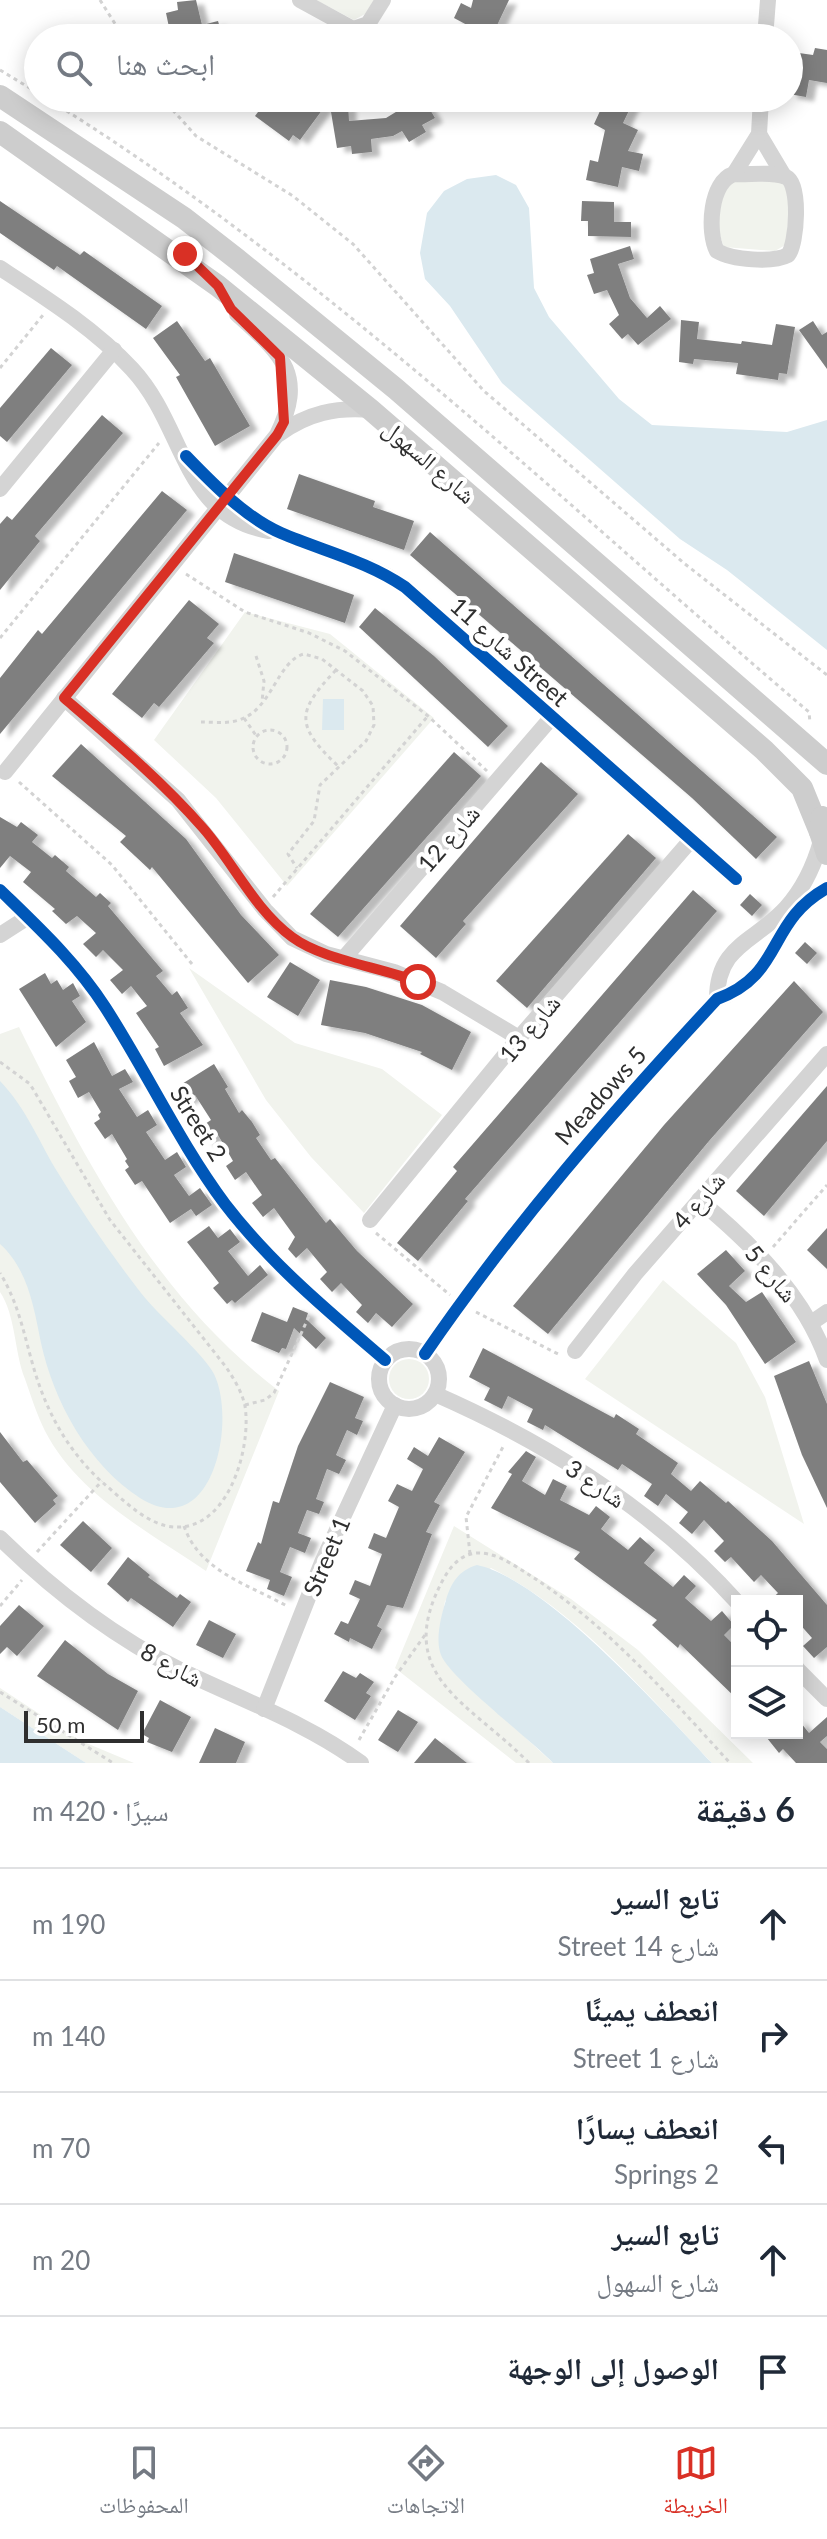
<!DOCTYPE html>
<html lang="ar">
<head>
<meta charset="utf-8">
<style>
	body { margin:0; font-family:Lato,"Noto Naskh Arabic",sans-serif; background:#f2f2f3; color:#1f2937; direction:rtl }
	.controls { position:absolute; right:24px; bottom:24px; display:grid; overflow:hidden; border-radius:0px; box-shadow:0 4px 20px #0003 }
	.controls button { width:72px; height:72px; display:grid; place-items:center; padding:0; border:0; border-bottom:2px solid #e0e1e3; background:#fff; color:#1f2937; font:40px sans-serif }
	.scale { position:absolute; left:24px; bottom:20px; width:120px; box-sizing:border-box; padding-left:8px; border:4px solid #2f2f2f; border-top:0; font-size:22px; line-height:28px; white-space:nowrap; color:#2f2f2f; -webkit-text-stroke:6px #fff; paint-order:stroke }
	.stop { position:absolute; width:24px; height:24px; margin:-18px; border:6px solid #d93025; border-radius:50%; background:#fff }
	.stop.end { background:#d93025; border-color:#fff; box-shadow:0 2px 8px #0008 }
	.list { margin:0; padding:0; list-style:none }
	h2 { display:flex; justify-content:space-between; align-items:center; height:104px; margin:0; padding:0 32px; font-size:34px }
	h2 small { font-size:26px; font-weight:400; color:#747a83 }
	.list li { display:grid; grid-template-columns:52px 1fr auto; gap:24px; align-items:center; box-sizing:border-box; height:112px; padding:0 32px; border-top:2px solid #e0e1e3 }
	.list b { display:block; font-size:30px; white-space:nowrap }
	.list p { margin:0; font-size:26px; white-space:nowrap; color:#747a83 }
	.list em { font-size:26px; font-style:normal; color:#747a83 }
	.icon { flex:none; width:44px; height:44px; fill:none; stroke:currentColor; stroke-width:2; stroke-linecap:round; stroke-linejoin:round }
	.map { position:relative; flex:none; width:827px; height:1763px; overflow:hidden; direction:ltr }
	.search { position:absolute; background:#fff; box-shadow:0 4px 20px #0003; left:24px; right:24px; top:24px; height:88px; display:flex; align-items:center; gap:20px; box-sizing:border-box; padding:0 28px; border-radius:44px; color:#747a83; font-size:30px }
	.sheet { height:664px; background:#fff }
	nav { display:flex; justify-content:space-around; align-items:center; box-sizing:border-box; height:112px; border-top:2px solid #e0e1e3; background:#fff; font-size:22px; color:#747a83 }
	nav a { display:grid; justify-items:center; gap:4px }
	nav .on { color:#d93025 }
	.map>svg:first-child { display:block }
</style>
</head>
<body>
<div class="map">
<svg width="827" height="1763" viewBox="0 0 827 1763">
	<defs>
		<filter id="shadow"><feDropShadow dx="8" dy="4.5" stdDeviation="2" flood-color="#0004"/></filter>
	</defs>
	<rect width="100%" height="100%" fill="#fff"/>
	<!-- green -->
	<g fill="#f1f3ed">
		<polygon points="316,0 374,0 365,14 354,20"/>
		<path d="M780 181 789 189 787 244 775 251 724 247C716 229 715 198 727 182Z"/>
		<polygon points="245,612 330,634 434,718 287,886 216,798 154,740"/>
		<polygon points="189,968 295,1043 382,1069 442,1115 364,1213 311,1157 266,1100"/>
		<path d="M19 1027C87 1164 155 1296 279 1391L206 1571C149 1532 78 1495 45 1431 37 1415 31 1396 25 1379 14 1351 16 1316 0 1292V1034Z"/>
		<polygon points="663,1280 736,1343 765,1397 804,1524 585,1379"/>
		<circle cx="409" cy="1379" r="20"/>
		<path d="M454 1526 571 1599 638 1650 753 1763H712C646 1694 578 1611 491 1568L445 1601 439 1637 449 1667 553 1763H516L395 1668Z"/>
		<polygon points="0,1688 79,1740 134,1763 86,1763 0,1707"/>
	</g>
	<!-- water -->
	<g fill="#dbe9ef">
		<polygon points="496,175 516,185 529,208 534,288 549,317 619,399 652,425 787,432 827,420 827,650 727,570 680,539 502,383 450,306 425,279 420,253 427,213 444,191 467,179"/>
		<polygon points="323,699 344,699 344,730 322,730"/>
		<path d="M0 1081C25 1107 37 1137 55 1168 81 1211 110 1253 141 1293 158 1315 204 1354 214 1374 237 1421 213 1544 140 1498 88 1464 54 1402 41 1343 34 1308 28 1269 0 1244Z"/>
		<path d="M477 1565C545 1579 662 1710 712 1763H553C531 1740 449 1677 441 1655 435 1640 441 1616 446 1600 451 1583 459 1570 477 1565Z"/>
		<polygon points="0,1707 86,1763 0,1763"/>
	</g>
	<!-- building -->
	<g fill="#7f7f7f" filter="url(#shadow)">
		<polygon points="196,0 202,25 218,21 223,38 169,38 168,33 178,31 170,32 166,13 178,10 177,2"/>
		<polygon points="473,0 509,0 491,38 463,38 469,26 454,18 461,3 471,8"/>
		<polygon points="815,48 827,50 827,83 809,80 806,97 789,94 799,53 813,55"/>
		<polygon points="247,98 287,98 300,107 307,98 331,98 300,140 293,135 289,141 255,116 261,108"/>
		<polygon points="406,98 423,98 435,118 422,125 426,132 409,142 402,131 393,136 371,139 372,152 352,154 351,146 337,148 330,106 348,104 349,121 386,118 409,104"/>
		<polygon points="599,98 635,98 623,123 638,130 628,151 643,154 639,171 622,167 618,187 586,180 590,160 598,162 605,130 594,124 600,111 594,108"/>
		<polygon points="0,201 80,255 84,251 162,306 146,329 57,266 54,270 0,233"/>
		<polygon points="582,201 614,202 614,222 631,222 631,237 588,236 588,221 581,221"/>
		<polygon points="630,246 634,259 618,264 630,298 647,318 660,306 671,319 638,345 628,334 622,339 609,324 619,315 607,290 594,294 587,275 594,273 590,259"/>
		<polygon points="681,320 699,322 697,339 741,344 742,341 772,345 776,324 795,327 787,374 779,373 778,380 736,374 738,363 694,359 693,364 679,362"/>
		<polygon points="177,321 205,361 210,358 250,426 215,446 176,377 180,375 153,338"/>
		<polygon points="813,321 822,335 827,332 827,369 799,330"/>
		<polygon points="51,348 72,365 7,442 0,436 0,408"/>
		<polygon points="102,415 123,433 35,536 40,541 0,590 0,524 7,516 12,520"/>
		<polygon points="299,474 375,501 373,507 414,521 404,550 287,509"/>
		<polygon points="162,491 187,510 0,734 0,678 38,630 42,634"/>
		<polygon points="430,532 777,837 756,859 692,798 410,555"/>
		<polygon points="234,553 354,595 345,623 225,582"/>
		<polygon points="189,600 219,624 207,638 214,643 159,707 154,703 142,718 112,694"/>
		<polygon points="375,608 434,656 508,726 488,747 359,627"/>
		<polygon points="81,744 186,839 241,915 279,955 248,983 152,867 150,870 120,842 126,836 52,776"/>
		<polygon points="454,752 481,776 338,937 310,914"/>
		<polygon points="541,762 578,794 463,921 466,924 436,958 400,926"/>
		<polygon points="0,817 17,827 21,822 38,835 32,842 52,858 55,855 69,867 66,871 96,897 100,893 111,903 108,906 163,971 156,976 172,995 177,991 188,1008 180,1013 203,1045 164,1066 155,1049 159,1047 136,1013 147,1006 131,986 122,994 110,980 123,970 103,950 96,957 83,944 96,933 77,916 66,924 52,911 55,909 23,882 31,872 10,856 0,868"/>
		<polygon points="628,834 656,858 527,1008 496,981"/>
		<polygon points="693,890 717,911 465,1199 468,1201 418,1261 397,1243 457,1171 453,1167"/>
		<polygon points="750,894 762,905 752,916 740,905"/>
		<polygon points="805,942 817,953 807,964 795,953"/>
		<polygon points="290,962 320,980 298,1016 267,997"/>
		<polygon points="45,973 51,984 57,980 63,990 73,983 80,996 72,1001 86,1022 56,1047 19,989"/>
		<polygon points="330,980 366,987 422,1005 471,1032 452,1070 420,1054 422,1052 365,1033 321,1025"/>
		<polygon points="794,981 823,1012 709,1141 548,1334 513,1306 664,1125"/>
		<polygon points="94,1042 112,1076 125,1069 133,1082 119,1089 137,1117 148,1110 157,1125 146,1132 165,1160 177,1152 186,1167 174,1175 189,1196 200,1188 212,1205 196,1216 191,1209 170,1223 142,1181 135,1185 125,1170 129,1167 125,1161 127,1159 112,1134 105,1139 94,1123 100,1119 98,1115 101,1112 89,1092 78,1098 69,1081 76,1077 66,1060"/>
		<polygon points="214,1064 228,1087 225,1089 239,1113 242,1110 252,1122 260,1135 256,1138 271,1160 275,1158 326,1223 330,1219 357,1251 413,1304 392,1327 376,1313 368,1323 356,1312 362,1305 341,1283 332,1292 320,1279 327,1272 307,1248 296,1258 288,1249 295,1237 274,1208 263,1217 252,1203 262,1195 246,1172 235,1180 226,1166 233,1161 218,1135 207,1142 199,1128 211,1120 195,1095 185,1101 177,1087"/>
		<polygon points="827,1086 827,1141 764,1216 736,1191"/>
		<polygon points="209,1226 218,1238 230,1229 240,1242 228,1251 248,1276 260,1265 268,1275 235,1303 232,1300 227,1304 213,1288 219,1283 187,1242"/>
		<polygon points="827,1228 827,1269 807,1250"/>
		<polygon points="726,1250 745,1271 729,1286 746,1302 762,1292 796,1342 765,1364 726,1305 697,1274"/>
		<polygon points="293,1307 308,1313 306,1319 326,1338 316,1349 294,1328 286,1349 282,1348 279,1353 251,1341 262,1312 287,1322"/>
		<polygon points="483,1348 614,1418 616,1414 639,1429 636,1434 678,1463 671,1474 691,1491 700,1481 726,1503 728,1501 772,1541 827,1605 827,1647 814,1658 803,1646 812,1638 797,1621 797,1601 769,1601 778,1593 761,1575 754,1582 731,1557 725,1562 714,1551 724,1541 704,1520 692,1534 679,1523 688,1512 666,1494 658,1506 644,1496 652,1484 622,1464 618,1470 545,1425 543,1430 527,1422 533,1409 508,1396 502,1409 484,1400 490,1388 469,1377"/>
		<polygon points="809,1361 827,1404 827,1508 802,1455 774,1376"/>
		<polygon points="330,1382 364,1397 355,1418 363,1421 357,1435 347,1430 336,1455 346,1460 339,1474 327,1469 316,1499 324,1502 319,1514 307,1510 298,1533 311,1538 305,1553 290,1547 280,1572 292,1577 284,1596 267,1589 270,1580 246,1571 258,1542 261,1544 273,1501 279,1503 298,1446"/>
		<polygon points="0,1432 23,1462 27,1460 58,1496 53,1500 56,1504 35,1523 0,1482"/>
		<polygon points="439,1437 465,1452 434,1502 440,1505 426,1532 432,1534 403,1608 387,1605 377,1626 382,1629 372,1649 350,1638 349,1642 334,1634 341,1621 348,1624 360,1599 349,1594 355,1580 370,1586 382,1554 368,1548 374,1533 386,1538 399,1507 388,1501 397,1484 412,1491 423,1469 407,1459 414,1447 428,1456"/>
		<polygon points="526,1451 536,1457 522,1481 545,1495 553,1479 567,1486 560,1500 589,1515 596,1506 610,1517 601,1529 628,1550 640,1537 655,1550 644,1563 673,1587 684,1575 696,1586 685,1598 711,1621 722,1611 734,1625 724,1635 737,1648 737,1699 680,1644 678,1648 652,1625 657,1620 574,1559 580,1552 491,1508 512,1474 508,1472"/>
		<polygon points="83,1521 112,1548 91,1572 60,1545"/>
		<polygon points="128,1557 150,1575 148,1577 177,1598 180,1594 191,1602 173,1627 131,1598 128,1602 107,1584"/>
		<polygon points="19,1605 44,1626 17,1656 7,1647 0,1654 0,1626"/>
		<polygon points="209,1620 236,1634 223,1658 196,1645"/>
		<polygon points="65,1640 108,1674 138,1691 118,1730 37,1676"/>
		<polygon points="343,1671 356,1678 360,1673 374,1682 366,1693 371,1696 355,1720 324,1701"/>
		<polygon points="160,1700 191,1717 172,1752 147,1742 149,1738 142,1734"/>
		<polygon points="398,1710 418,1722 398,1752 378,1740"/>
		<polygon points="827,1717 827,1736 820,1742 827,1749 827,1763 796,1763 783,1749 779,1753 763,1733 797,1733 797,1718 809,1733"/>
		<polygon points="215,1728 245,1742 236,1763 199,1763"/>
		<polygon points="435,1738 467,1763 414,1763"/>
	</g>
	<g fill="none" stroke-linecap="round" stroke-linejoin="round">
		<!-- path -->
		<g stroke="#d3d3d3" stroke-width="3" stroke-dasharray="4 4" stroke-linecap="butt">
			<polyline points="100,0 124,38"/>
			<polyline points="0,70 38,93"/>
			<path d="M46 98C327 272 559 500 809 712L810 723"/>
			<polyline points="162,98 196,136 293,196 353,244 484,391 685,564 827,675"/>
			<polyline points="0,368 43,315"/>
			<polyline points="186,574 245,612 309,633 345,651 428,716 487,771"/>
			<polyline points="0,638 159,443"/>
			<polyline points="256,656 264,681 262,702"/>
			<path d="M336 670C296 712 295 725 338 766"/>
			<polyline points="244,718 257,737"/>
			<path d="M201 722C213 722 227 724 239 720 272 710 277 661 304 654L322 659 363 691 373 706 374 725 366 741 320 785 314 821 288 854 297 868"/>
			<circle cx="270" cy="747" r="17"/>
			<polyline points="19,782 112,865 192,964"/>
			<polyline points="273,897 427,717"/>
			<path d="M0 1062 30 1084 110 1220 226 1367C234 1379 242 1392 245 1406 252 1450 226 1538 167 1526 143 1521 120 1497 102 1482 68 1451 47 1413 34 1369 24 1335 19 1304 0 1273"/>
			<polyline points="376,1233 450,1295"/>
			<polyline points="773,1247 827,1185"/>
			<polyline points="476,1312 558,1354"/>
			<polyline points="245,1405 265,1400 274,1393 310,1314"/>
			<path d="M184 1526C199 1571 249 1585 287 1606"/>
			<polyline points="37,1552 102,1481"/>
			<polyline points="470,1554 466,1517 504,1445"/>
			<polyline points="0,1606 22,1580"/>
			<polyline points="0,1692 113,1763"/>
			<polyline points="359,1740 395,1677 425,1635"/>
			<path d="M529 1763C470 1702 390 1676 444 1578 453 1562 467 1549 488 1554 503 1557 518 1568 531 1576 607 1625 670 1697 730 1763"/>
		</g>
		<!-- street -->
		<g stroke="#d4d4d4" stroke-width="16">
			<polyline points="300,0 353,29 368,24 383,0"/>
			<polyline points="765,38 768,0"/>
			<polyline points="759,134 784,176"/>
			<path d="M734 174C749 175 773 171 786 177 801 184 797 244 788 255 773 263 732 260 717 251 707 232 710 181 734 174Z"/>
			<polyline points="734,174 759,134 761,98"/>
			<path d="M0 268C46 298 95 329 132 369 186 427 181 516 269 531"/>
			<path d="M279 434C308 413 336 407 371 410"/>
			<path d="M186 456C212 483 246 518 281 533 323 551 367 561 405 587L736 879"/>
			<polyline points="0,489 114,350"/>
			<polyline points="64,698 178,800 265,910 292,938 326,954 394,972 442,992 519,1038"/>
			<path d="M5 772 277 435C307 374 281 354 237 314"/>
			<path d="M0 890C38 927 76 962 105 1007 147 1072 179 1142 225 1204 271 1264 328 1311 385 1360"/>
			<polyline points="0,935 28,917"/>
			<polyline points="344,958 552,717"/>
			<path d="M717 999C717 945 755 942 786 908 803 889 814 866 821 841"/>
			<path d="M699 1200C751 1243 804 1295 827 1360"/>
			<polyline points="370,1220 519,1038 691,840"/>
			<polyline points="811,1323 827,1312"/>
			<circle cx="409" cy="1379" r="30"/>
			<polyline points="575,1351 635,1274 827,1054"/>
			<path d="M425 1354C512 1227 612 1112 717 999 784 975 766 922 827 888"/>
			<path d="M435 1394C547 1443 655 1511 737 1602"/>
			<path d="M0 1538C54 1591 114 1637 182 1671 242 1700 307 1723 361 1763"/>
			<polyline points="797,1669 827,1699"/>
			<polyline points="264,1709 323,1560 395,1405"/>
		</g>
		<!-- secondary -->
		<g stroke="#cdcdcd" stroke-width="22">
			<polyline points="0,96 184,218 238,260 396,389 827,764"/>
			<polyline points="0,132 218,286 371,410 764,750 802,788 820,832"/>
			<polyline points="822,817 820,832 827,854"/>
		</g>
		<defs>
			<g id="cycleway">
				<path d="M186 456C212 483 246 518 281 533 323 551 367 561 405 587L736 879"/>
				<path d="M0 890C38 927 76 962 105 1007 147 1072 179 1142 225 1204 271 1264 328 1311 385 1360"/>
				<path d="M425 1354C512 1227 612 1112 717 999 784 975 766 922 827 888"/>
			</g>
		</defs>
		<!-- cycleway casing -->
		<use href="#cycleway" stroke="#fff" stroke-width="17"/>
		<!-- cycleway -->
		<use href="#cycleway" stroke="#0057b8" stroke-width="12"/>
	</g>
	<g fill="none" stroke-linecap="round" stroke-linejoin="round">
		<!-- route -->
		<path stroke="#d93025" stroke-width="10" d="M185 254 218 286 231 309 280 357 284 422 277 435 64 698C112 739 161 780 203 828 233 862 254 909 292 937 323 960 380 967 418 982"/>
	</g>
	<g text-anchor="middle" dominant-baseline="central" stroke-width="8" stroke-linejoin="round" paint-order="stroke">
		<!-- street labels -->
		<g font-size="24" fill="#2f2f2f" stroke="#fff">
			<text transform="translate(430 461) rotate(41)">شارع السهول</text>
			<text transform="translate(510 651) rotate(42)">شارع 11 Street</text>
			<text transform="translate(448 838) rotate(-49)">شارع 12</text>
			<text transform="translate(529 1028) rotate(-50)">شارع 13</text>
			<text transform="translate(600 1095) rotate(-48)">Meadows 5</text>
			<text transform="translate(199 1123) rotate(58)">Street 2</text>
			<text transform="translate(698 1200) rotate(-49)">شارع 4</text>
			<text transform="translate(772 1273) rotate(50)">شارع 5</text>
			<text transform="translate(596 1483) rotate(34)">شارع 3</text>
			<text transform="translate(326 1556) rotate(-67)">Street 1</text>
			<text transform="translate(172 1664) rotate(28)">شارع 8</text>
		</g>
	</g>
</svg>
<div class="controls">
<button><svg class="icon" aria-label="locate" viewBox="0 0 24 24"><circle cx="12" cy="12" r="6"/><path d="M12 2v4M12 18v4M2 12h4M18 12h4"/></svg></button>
<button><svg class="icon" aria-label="layers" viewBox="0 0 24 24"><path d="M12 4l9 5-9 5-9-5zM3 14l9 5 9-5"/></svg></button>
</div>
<div class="scale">50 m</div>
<div class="stop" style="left:418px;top:982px"></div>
<div class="stop end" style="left:185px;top:254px"></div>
<div class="search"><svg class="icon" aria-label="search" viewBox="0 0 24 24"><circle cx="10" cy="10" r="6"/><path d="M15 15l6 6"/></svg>ابحث هنا</div>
</div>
<section class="sheet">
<h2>6 دقيقة<small>سيرًا · 420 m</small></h2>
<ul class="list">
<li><svg class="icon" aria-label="ahead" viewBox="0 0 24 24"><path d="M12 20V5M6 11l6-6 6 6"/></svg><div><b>تابع السير</b><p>شارع 14 Street</p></div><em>190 m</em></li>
<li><svg class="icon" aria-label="right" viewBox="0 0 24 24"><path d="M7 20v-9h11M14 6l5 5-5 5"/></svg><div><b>انعطف يمينًا</b><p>شارع 1 Street</p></div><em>140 m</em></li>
<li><svg class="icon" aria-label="left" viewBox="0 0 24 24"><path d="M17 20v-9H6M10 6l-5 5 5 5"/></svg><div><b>انعطف يسارًا</b><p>Springs 2</p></div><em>70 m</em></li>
<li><svg class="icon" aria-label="ahead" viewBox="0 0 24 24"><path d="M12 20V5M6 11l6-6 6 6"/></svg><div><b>تابع السير</b><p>شارع السهول</p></div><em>20 m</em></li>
<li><svg class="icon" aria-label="arrive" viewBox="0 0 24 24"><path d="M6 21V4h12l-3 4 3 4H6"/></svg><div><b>الوصول إلى الوجهة</b></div></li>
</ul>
</section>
<nav>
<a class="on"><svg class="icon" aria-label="map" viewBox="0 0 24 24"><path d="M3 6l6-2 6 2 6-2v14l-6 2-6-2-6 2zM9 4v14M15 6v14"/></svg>الخريطة</a>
<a><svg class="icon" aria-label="directions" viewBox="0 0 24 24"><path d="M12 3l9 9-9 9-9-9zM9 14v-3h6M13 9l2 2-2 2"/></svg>الاتجاهات</a>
<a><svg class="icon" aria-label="saved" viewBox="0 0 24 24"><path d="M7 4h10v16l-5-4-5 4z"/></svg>المحفوظات</a>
</nav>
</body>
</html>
